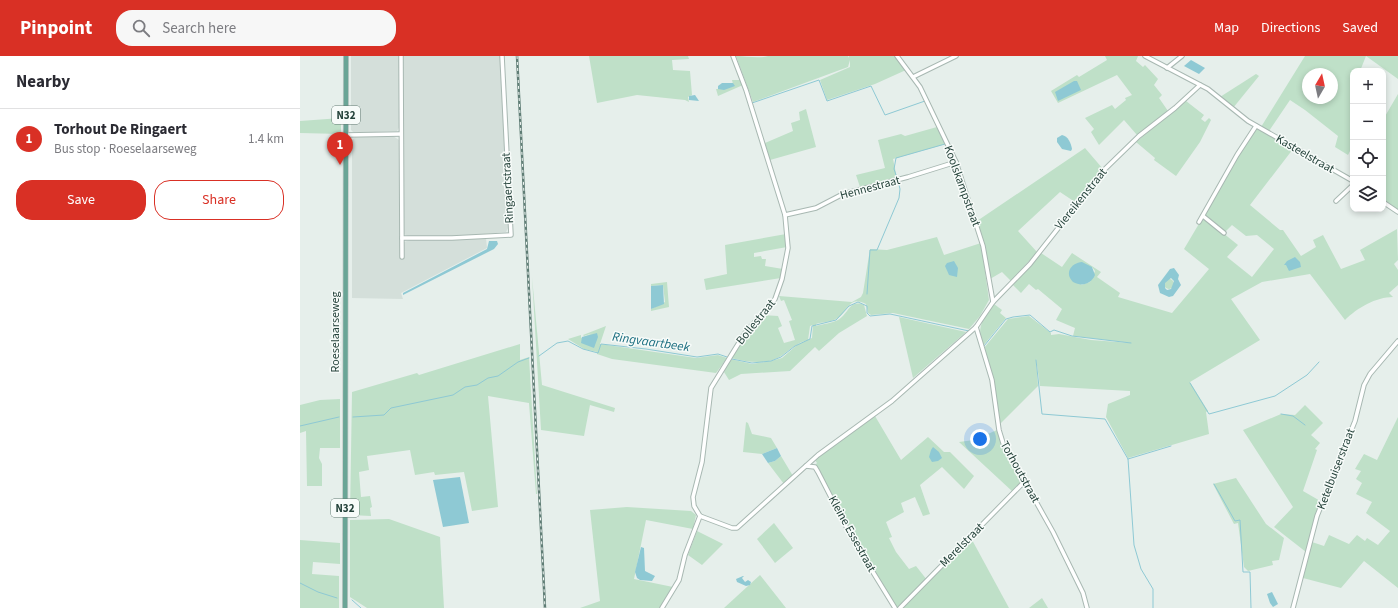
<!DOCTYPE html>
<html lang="en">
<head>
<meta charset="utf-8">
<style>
	body { margin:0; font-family:"Source Sans 3",sans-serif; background:#f7f7f7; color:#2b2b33 }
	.controls { position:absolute; right:12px; top:12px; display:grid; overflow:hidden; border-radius:8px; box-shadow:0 2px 6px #0003 }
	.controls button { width:36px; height:36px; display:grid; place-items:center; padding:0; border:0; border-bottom:1px solid #e1e1e2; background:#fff; color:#2b2b33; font:20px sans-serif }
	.compass { position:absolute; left:1002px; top:12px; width:36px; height:36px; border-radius:50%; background:#fff; box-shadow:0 2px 6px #0003; rotate:9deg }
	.you { position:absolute; left:680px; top:383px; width:14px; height:14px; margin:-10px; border:3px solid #fff; border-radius:50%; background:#1a73e8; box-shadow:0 0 0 6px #1a73e833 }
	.badge { display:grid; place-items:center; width:26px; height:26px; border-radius:50%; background:#d93025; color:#fff; font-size:13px; font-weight:700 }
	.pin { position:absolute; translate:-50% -33px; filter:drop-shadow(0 1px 2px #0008) }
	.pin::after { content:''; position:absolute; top:21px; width:14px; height:12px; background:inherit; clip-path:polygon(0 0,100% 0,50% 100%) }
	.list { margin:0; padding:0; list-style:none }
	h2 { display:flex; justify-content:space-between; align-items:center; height:52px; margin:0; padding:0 16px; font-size:17px }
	h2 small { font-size:13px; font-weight:400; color:#7c7c81 }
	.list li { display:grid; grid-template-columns:26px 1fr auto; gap:12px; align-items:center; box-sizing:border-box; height:60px; padding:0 16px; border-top:1px solid #e1e1e2 }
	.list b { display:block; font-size:15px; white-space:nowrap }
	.list p { margin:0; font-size:13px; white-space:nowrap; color:#7c7c81 }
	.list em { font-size:13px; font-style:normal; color:#7c7c81 }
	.actions { display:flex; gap:8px; padding:12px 16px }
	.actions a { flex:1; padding:9px 0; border:1px solid #d93025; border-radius:16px; text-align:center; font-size:14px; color:#d93025 }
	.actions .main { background:#d93025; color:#fff }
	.icon { flex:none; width:22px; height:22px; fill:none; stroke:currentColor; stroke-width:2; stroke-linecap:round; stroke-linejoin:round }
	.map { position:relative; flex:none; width:1098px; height:552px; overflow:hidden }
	header { display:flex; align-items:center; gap:24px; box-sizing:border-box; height:56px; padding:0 20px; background:#d93025; color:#fff }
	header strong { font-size:19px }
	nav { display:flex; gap:22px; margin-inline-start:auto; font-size:14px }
	.search { width:280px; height:36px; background:#f7f7f7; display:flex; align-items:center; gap:10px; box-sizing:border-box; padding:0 14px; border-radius:16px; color:#7c7c81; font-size:15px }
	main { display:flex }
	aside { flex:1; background:#fff }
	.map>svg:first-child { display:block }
</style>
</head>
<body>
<header>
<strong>Pinpoint</strong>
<div class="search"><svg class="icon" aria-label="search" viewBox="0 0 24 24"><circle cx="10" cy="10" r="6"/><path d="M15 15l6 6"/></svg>Search here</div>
<nav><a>Map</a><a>Directions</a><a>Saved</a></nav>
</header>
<main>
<aside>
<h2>Nearby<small></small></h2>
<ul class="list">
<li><span class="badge">1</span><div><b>Torhout De Ringaert</b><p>Bus stop · Roeselaarseweg</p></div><em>1.4 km</em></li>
</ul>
<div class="actions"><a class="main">Save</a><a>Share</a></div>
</aside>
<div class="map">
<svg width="1098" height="552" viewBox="0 0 1098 552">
	<rect width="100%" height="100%" fill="#e6efeb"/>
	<!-- built -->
	<g fill="#d4dfda">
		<polygon points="51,0 99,0 100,70 97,75 54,77 51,74"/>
		<polygon points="103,0 200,0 209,170 206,176 152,181 110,181 104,178"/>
		<polygon points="93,80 99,84 100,87 100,202 103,202 104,186 110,184 186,182 187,192 101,237 103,243 52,242 52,84 55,81"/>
	</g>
	<!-- green -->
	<g fill="#bfe0c8" fill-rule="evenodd">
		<polygon points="289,0 388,0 389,3 372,4 373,14 390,15 392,39 388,41 389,46 385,44 337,39 297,47"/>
		<path d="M436 0C447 0 458 3 468 0H548V2L549 0H596L606 14 575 28 527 44 520 24 550 11V4L548 11 453 46Z"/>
		<polygon points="805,0 838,0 836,5 843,11 845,9 858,23 854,29 862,39 859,42 868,55 837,79 824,64 799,89 791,76 794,73 785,62 812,49 815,53 826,44 825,42 832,39 817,19 758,47 751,35 777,19 779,21 807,4"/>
		<path d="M1005 0H1098V23L1066 0 1060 15H1053V94L1051 93 1048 99 1035 91 1038 80 1005 54 990 44 969 75 961 71ZM1008 18H1032V42H1008Z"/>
		<polygon points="956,18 959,20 933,52 920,41"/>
		<polygon points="432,24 441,24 443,29 418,40 416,33 422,33 433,28"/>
		<polygon points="1098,38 1098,155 1083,145 1083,61 1084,62"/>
		<polygon points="886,45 904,59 901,63 905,66 909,62 911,64 900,86 876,120 854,104 855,102 836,86"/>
		<polygon points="506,53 516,91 470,104 465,87 493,75 491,67 500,64 499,56"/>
		<polygon points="41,62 41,78 0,77 0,65"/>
		<polygon points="637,71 646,88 593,103 597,122 560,131 556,119 585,112 578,84 601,78 605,80"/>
		<path d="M956 73H959L993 93 950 149 980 174H983L1001 200 1016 191 1013 184 1023 179 1041 213 1065 204 1060 194 1097 173 1098 204 1094 208 1098 214V229L1089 237 1093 241C1076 241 1057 252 1045 264L1010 218 962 226 931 243 960 284 890 326 908 355 906 356 909 378 828 402 806 361 808 348 830 339V335L740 330 736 302 738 330 700 368 694 324 684 292 708 263 729 260 751 277V279L759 278 791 284 831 287 773 280 775 272 756 264 762 253 738 233 736 234 729 228 721 237 713 229 741 197 762 211 772 197 801 216 797 221 820 237 818 241 872 257 909 213 884 193 903 161 938 189 927 201 952 221 974 193 957 179 946 180 932 169 925 176 905 160V158L936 101ZM792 211 795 215 790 226 781 229Z"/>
		<polygon points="785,92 803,113 775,146 760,136 718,175 737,196 711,225 702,216 690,223 686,197 677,165"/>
		<polygon points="486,178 487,191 454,197 454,201 461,200 462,203 466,203 465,210 483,213 481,222 406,234 404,223 427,218 425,189"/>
		<path d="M637 181 644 199 681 187 689 244 680 260 669 273 593 257 571 259 568 257 566 248C549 239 549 254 538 262 532 266 522 266 516 268V270C523 268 532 267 538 264 549 258 549 243 564 249L567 260 539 277 519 295 515 291 490 315 441 318 429 324 424 316 430 303 452 308 471 305 482 302 497 289 512 282 513 269 510 270 508 284C497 287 492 292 484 298 469 310 447 306 431 302L444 281 462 259 478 260 482 270 478 272 484 287 495 284 489 265 492 264 484 244 481 245 479 240 552 246 561 241 563 237 570 193 587 194Z"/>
		<polygon points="232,221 242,329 315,352 314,356 290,349 284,380 241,374"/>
		<circle cx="869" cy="228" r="5"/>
		<polygon points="367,226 369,251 351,255 351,253 365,246 363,229 351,230 351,228"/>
		<path d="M694 248 702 254 700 257 706 262 683 290C676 270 683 264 694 248Z"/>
		<polygon points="599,261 666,276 613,322"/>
		<polygon points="306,270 300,288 396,302 418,299 427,302 416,317 312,303 297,298 297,296 284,293 268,283 281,279 281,282 293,277 284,280 283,279"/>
		<polygon points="220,288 220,304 229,301 237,438 236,438 229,347 188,340 198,451 172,455 164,416 135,419 134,416 115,419 110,394 67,400 69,414 59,416 61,441 70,440 72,451 70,452 71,460 50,459 52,336 117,317 119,319"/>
		<polygon points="40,343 40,392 20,392 19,402 22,408 22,430 7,430 6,375 0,377 0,349 20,344"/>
		<polygon points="1005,349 1023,367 1011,379 1020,387 1015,393 1017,394 1003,435 1022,446 1006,496 974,471 993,451 943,374 981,358 995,359"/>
		<polygon points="575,360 601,404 628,381 644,396 650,396 674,420 664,433 642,411 620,429 630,458 623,460 615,441 601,447 604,456 586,466 592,481 589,482 596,496 609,513 616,510 627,524 597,552 554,484 515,409 517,407 515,404"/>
		<polygon points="1098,361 1098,532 1064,505 1041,532 1003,522 1012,486 1024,490 1029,479 1049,488 1057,479 1065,485 1067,482 1078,489 1090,475 1066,457 1072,446 1056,438 1062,427 1056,423 1061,415 1055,413 1064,398 1077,404"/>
		<polygon points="446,366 448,367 452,378 471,382 477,392 462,398 443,396"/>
		<polygon points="697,374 704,393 722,422 722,426 713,436 659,386 674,384"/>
		<polygon points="481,400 493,420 484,428 468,407 475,405"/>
		<polygon points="936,422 966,468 984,482 979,504 972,505 973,509 948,515 944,511 938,467 934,468 913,428"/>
		<polygon points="327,451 391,455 396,459 393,473 346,464 334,523 373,531 360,552 280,552 300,545 290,454"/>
		<polygon points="89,463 140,481 144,552 67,552 50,541 50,464"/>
		<polygon points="474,467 493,492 475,507 457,483"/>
		<polygon points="397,475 423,488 402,509 388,499"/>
		<polygon points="671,482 709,552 602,552"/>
		<polygon points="0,484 40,487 40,508 13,506 12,518 39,520 39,552 0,552"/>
		<polygon points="460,519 486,552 424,552"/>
		<polygon points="742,542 748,552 729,552"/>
	</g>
	<!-- water -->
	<g fill="#8ec9d4" fill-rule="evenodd">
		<polygon points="891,4 905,12 899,18 884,10"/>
		<polygon points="774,25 777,25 781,34 758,45 755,36"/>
		<polygon points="422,27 433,27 435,30 424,34 418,33 418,30"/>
		<polygon points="395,39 399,45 389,44 389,40"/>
		<path d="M762 79C768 80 771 87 772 93L771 95 762 93 757 86V82Z"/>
		<polygon points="189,185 197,185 198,188 194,193 103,239 103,237 187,193"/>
		<polygon points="995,201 1000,206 1001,211 989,215 986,209 984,209 987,205"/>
		<polygon points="654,205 658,212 657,221 649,219 645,210 647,207"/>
		<path d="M782 206 792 211 795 219C791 228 782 231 773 226 764 217 771 207 782 206Z"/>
		<path d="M874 212 879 219 878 223 881 229 873 240 869 241 860 237 858 229 870 213ZM871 222 874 225 871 233 867 234 865 232V227Z"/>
		<polygon points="363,229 364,248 351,253 351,230"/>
		<polygon points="297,277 298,281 294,292 281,287 282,281"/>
		<polygon points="633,391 639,396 642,402 638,405 632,406 629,401 631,394"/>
		<polygon points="477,392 481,400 475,405 468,407 462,398"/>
		<polygon points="160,421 169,467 143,471 133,424"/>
		<polygon points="341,491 344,492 345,515 355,520 352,525 340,524 337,522 335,516"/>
		<polygon points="443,520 444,520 442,522 445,526 448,524 451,526 450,529 446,530 437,526 436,523"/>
		<polygon points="972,536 978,548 973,551 970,547 967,538"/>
	</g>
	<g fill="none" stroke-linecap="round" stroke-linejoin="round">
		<!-- stream -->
		<g stroke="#8ec9d4" stroke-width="1">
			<polyline points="452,47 519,24 527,45 571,30 585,59 625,45"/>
			<polyline points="597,122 594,113 596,102 645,88 635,66"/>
			<polyline points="567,238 570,194 577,194 599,142 600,133 598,125"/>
			<polyline points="684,290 706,263 713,261 730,259 750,276 754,274 772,280 831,287"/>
			<polyline points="239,300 257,287 268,285 283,293 298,297 301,288 346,293 397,301 418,298 427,301"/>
			<polyline points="432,303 452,307 471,305 481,301 495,290 510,283 512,270 536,264 549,250 558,246 567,250 567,257 570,260 590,258 669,275"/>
			<polyline points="736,304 742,358 805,363 828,403 834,489 841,513 853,533 853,552"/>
			<polyline points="890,327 909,358 975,340 1007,319 1019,306"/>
			<polyline points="981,358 993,360 1005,369"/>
			<polyline points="53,361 84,359 91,352 153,339 165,331 177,329 188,322 198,320 218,306 229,302"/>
			<polyline points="0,370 39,361"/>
			<polyline points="828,403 871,390"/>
			<polyline points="914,428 935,465 940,464 943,516 950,516 951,552"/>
			<polyline points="0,527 18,536 37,542"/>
			<polyline points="52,544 61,552"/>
		</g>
		<defs>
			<g id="minor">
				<polyline points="101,0 102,201"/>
				<polyline points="597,0 620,31 656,106 683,190 693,246"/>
				<polyline points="845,0 908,33 948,65 1053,125"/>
				<polyline points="867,12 882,0"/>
				<polyline points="613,21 656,0"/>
				<polyline points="46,79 101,78"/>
				<polyline points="1036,145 1053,129"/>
				<polyline points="1083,146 1098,156"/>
				<polyline points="485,159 516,152 543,138 608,121 656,106"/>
				<polyline points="903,160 924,177"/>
				<polyline points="899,166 937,99 956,70"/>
				<polyline points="102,182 152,182 211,179 202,0"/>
				<polyline points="676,271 692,324 699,374 703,387 753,476 783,537 787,552"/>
				<polyline points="506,410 515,411 518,416 552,482 595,552"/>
				<polyline points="400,460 432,472 437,472 518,399 592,345 676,271 693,246 730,208 804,114 839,80 875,52 900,29"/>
				<polyline points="400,460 394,450 393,441 402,406 411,332 445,277 475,243 482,223 488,192 485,159 446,34 433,0"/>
				<polyline points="362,552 379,524 385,499 400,460"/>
				<polyline points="600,552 725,425"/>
				<polyline points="993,552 1017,460 1055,365 1064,329 1070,318 1098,285"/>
			</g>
			<polyline id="major" points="45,552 46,0"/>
		</defs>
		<!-- minor casing -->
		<use href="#minor" stroke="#a8b8b2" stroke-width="5.5"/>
		<!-- major casing -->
		<use href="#major" stroke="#c2cac8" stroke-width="6"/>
		<!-- minor -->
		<use href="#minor" stroke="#fff" stroke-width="3.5"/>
		<!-- major -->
		<use href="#major" stroke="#6aa596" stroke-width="4.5"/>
		<defs>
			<polyline id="rail" points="217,0 245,552"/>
		</defs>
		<!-- rail casing -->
		<use href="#rail" stroke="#5f7d75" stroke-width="2.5"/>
		<!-- rail -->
		<use href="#rail" stroke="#f7fbf9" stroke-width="1" stroke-dasharray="3" stroke-linecap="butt"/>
	</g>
	<g text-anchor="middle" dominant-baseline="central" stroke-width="3" stroke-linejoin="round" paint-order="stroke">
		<!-- shield labels -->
		<g fill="#f7fbf9" stroke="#637a73" stroke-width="1">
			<rect x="32" y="50" width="28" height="18" rx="3"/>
			<rect x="31" y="443" width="28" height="18" rx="3"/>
		</g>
		<g font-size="11" font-weight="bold" fill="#24423a">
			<text x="46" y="59">N32</text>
			<text x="45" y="452">N32</text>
		</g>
		<!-- street labels -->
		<g font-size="12" fill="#24423a" stroke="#f7fbf9">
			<text transform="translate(1005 98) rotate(30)">Kasteelstraat</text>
			<text transform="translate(662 130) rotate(70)">Koolskampstraat</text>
			<text transform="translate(208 132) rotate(-93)">Ringaertstraat</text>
			<text transform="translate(570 132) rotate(-15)">Hennestraat</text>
			<text transform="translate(781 143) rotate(-51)">Viereikenstraat</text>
			<text transform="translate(456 266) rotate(-51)">Bollestraat</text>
			<text transform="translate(35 276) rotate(-90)">Roeselaarseweg</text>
			<text transform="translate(1036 413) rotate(-69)">Ketelbuiserstraat</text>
			<text transform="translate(720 416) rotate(61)">Torhoutstraat</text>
			<text transform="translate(552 478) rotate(61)">Kleine Essestraat</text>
			<text transform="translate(662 489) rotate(-45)">Merelstraat</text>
		</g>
		<!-- water labels -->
		<g font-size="13" font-style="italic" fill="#1c6f80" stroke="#f7fbf9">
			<text transform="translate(351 286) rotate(8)">Ringvaartbeek</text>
		</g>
	</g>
</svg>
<div class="controls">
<button>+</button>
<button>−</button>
<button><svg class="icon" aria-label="locate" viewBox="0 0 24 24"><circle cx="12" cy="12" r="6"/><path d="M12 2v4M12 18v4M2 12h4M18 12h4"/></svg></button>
<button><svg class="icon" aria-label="layers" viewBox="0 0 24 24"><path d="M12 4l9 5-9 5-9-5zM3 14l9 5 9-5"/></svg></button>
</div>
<svg class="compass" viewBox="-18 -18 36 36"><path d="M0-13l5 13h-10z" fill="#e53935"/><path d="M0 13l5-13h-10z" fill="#7c7c81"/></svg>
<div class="you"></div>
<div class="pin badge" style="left:40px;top:109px">1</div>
</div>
</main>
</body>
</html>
